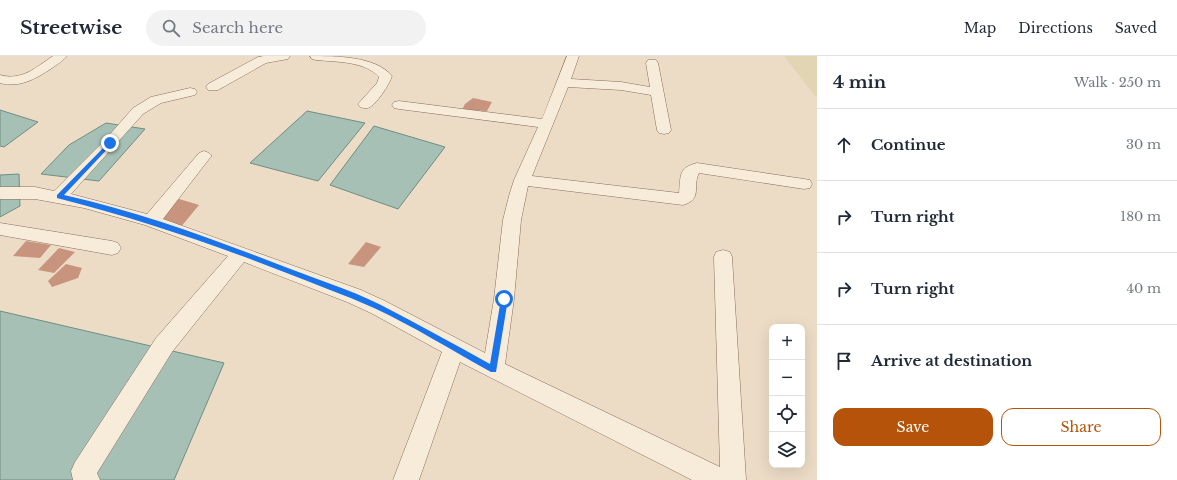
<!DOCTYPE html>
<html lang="en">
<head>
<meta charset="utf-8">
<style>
	body { margin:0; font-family:"Libre Baskerville",serif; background:#f2f2f3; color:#1f2937 }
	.controls { position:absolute; right:12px; bottom:12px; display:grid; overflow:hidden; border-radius:8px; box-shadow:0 4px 16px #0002 }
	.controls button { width:36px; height:36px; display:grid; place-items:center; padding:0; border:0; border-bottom:1px solid #e0e1e3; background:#fff; color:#1f2937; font:20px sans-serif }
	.stop { position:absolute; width:12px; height:12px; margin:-9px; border:3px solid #1a73e8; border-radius:50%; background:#fff }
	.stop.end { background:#1a73e8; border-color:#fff; box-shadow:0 1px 4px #0008 }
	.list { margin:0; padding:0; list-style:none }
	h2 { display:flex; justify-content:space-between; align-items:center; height:52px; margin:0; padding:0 16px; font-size:17px }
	h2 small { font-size:13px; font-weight:400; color:#747a83 }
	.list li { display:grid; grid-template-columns:26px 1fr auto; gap:12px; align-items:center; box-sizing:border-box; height:72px; padding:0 16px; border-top:1px solid #e0e1e3 }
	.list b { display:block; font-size:15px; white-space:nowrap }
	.list em { font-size:13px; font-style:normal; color:#747a83 }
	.actions { display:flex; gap:8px; padding:12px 16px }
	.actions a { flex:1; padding:9px 0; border:1px solid #b45309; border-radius:12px; text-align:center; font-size:14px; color:#b45309 }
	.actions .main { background:#b45309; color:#fff }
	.icon { flex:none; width:22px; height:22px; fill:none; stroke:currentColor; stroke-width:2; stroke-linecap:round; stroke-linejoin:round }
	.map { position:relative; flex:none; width:817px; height:424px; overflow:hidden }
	header { display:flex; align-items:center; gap:24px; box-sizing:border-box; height:56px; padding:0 20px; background:#fff; border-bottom:1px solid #e0e1e3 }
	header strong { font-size:19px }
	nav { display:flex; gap:22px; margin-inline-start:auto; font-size:14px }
	.search { width:280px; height:36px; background:#f2f2f3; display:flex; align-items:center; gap:10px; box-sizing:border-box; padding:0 14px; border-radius:22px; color:#747a83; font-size:15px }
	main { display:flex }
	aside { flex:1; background:#fff }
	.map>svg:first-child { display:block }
</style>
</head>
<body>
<header>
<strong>Streetwise</strong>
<div class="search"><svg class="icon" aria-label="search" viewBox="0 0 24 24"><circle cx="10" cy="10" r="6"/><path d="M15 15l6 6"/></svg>Search here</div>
<nav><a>Map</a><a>Directions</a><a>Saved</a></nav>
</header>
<main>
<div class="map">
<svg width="817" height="424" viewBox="0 0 817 424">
	<rect width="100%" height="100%" fill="#ecdcc6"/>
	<!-- farmland -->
	<polygon fill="#e2d5b4" points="784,0 817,0 817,41 815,40"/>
	<!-- water -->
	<g fill="#a7c0b6" stroke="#6e8e82">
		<polygon points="0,54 38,66 4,91 0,90"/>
		<polygon points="307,55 365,67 318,125 250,107"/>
		<polygon points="106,67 145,73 99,125 41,118 69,89"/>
		<polygon points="374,70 445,91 398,153 330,129"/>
		<polygon points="19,118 20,150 0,161 0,119"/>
		<polygon points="0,255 224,307 174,424 0,424"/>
	</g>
	<!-- building -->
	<g fill="#c9947e">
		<polygon points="473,42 492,46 487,55 462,54 465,48"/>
		<polygon points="176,142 199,149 180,172 157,164"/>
		<polygon points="26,185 51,189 40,202 13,200"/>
		<polygon points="366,186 381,191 364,211 348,208"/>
		<polygon points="59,192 75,196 54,217 38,214"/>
		<polygon points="66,208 82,212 78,222 52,231 48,225"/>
	</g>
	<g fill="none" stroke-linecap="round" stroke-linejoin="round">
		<defs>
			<g id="minor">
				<path d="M53 0H67C64 4 59 7 55 10 39 21 20 33 0 27V19C22 25 35 12 53 0Z"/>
				<polygon points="264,0 290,0 288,3 266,7 218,34 208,34 206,31 208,28 258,1"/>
				<path d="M310 0C335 0 376 0 392 20 389 29 378 46 370 51 367 53 363 52 360 51L358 48 377 27 379 21C365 5 336 6 316 4L312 3Z"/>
				<path d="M567 0H579L571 23 621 26 650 31 646 7 648 4H656L658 7 671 74 669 77 664 78 659 77 657 74 651 39 621 34 568 31 532 120 679 137C681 119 678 112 697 107L804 123 810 124 812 128 810 132 804 133 699 117C692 131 703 143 683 149L528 130 521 164 514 243 505 308 720 411 714 201 716 196 723 194 730 196 732 201 746 424H692L460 306 419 424H393L442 296 371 257 347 246 244 206 172 296 97 417 100 424H73L71 415 75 406 156 282 228 200 145 169 84 152 35 143H0V131H35L54 135 105 84 133 52 151 41 190 32 195 33 197 36 195 39 161 47 143 58 71 138 147 158 199 97 204 95 209 97 212 100 209 103 163 163 361 234 385 245 485 297 494 243 503 164 509 140 514 124 538 71 399 53 394 52 392 49 394 46 399 45 542 63Z"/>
				<polygon points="0,167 112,185 118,187 121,192 118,197 112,199 0,179"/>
			</g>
		</defs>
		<!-- minor casing -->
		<use href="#minor" stroke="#876e5d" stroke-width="1"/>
		<!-- minor -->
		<use href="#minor" fill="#f7ebd9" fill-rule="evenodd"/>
	</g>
	<!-- route -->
	<path fill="#1a73e8" d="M109 86 113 87 64 139C137 155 210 182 280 209 313 222 349 233 381 249 418 268 454 288 490 308L501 243 504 240 507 241 508 243 496 316H491C453 295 413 270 374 252 345 239 314 228 284 216 210 187 135 162 57 142V139Z"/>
</svg>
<div class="controls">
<button>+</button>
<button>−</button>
<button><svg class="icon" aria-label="locate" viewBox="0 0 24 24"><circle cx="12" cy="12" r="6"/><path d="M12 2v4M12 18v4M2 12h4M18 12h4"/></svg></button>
<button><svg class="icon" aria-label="layers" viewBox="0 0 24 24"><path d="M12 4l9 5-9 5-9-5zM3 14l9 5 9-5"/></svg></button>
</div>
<div class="stop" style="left:504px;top:243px"></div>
<div class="stop end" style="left:110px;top:87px"></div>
</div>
<aside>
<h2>4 min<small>Walk · 250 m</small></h2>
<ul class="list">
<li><svg class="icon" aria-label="ahead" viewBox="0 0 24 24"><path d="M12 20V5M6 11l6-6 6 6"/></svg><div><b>Continue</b></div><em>30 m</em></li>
<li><svg class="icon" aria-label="right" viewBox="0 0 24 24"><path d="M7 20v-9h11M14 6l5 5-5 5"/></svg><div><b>Turn right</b></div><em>180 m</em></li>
<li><svg class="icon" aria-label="right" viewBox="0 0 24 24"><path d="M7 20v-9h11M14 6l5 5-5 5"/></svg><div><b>Turn right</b></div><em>40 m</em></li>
<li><svg class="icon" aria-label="arrive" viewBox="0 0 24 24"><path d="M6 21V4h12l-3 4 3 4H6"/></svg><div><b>Arrive at destination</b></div></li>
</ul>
<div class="actions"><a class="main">Save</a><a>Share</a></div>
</aside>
</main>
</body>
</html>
